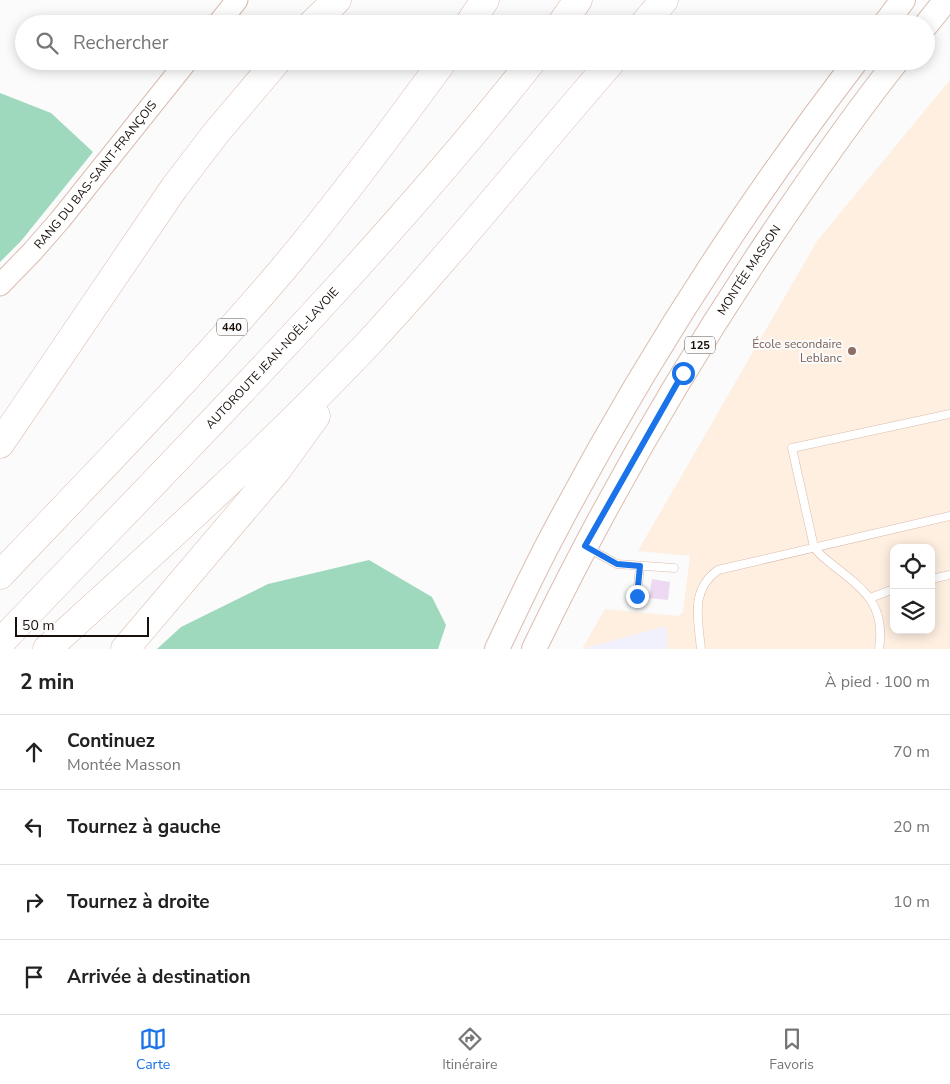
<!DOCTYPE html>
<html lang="fr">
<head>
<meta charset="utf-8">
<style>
	body { margin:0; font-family:"Nunito Sans",sans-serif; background:#f6f6f6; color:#222 }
	.controls { position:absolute; right:15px; bottom:15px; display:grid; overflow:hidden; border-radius:10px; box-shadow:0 2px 12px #0003 }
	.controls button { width:45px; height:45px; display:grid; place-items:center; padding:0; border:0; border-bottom:1px solid #e0e0e0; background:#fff; color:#222; font:25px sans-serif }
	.scale { position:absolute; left:15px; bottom:12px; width:134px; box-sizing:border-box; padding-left:5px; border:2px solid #1a100b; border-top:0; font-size:14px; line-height:18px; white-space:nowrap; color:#1a100b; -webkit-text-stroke:4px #fbfbfb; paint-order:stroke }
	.stop { position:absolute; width:15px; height:15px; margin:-11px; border:4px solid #1a73e8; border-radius:50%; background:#fff }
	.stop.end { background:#1a73e8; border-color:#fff; box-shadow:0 1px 5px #0008 }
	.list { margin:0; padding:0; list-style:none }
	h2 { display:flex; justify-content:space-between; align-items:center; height:65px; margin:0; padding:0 20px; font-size:21px }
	h2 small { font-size:16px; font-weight:400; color:#767676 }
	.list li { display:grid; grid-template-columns:32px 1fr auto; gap:15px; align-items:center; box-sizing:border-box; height:75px; padding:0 20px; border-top:1px solid #e0e0e0 }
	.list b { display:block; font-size:19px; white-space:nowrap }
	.list p { margin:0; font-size:16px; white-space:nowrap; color:#767676 }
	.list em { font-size:16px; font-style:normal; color:#767676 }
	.icon { flex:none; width:28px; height:28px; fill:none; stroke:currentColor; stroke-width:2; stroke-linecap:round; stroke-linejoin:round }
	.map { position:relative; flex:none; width:950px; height:649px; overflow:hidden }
	.search { position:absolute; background:#fff; box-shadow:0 2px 12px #0003; left:15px; right:15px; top:15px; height:55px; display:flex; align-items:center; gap:12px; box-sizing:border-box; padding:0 18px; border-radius:28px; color:#767676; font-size:19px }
	.sheet { height:365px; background:#fff }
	nav { display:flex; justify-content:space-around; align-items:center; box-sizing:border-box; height:70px; border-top:1px solid #e0e0e0; background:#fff; font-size:14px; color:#767676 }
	nav a { display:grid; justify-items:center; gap:2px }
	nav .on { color:#1a73e8 }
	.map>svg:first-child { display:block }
</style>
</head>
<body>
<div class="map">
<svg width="950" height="649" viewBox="0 0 950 649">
	<rect width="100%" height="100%" fill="#fbfbfb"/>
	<!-- industrial -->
	<polygon fill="#f1f0fd" points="666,626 668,649 583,649"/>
	<!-- education -->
	<path fill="#feefe1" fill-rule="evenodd" d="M950 80V649H668L666 626 582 649 605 609 678 616 683 612 690 556 638 551 817 241ZM894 548H931V630H894Z"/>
	<!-- forest -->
	<g fill="#9ed9be">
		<polygon points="0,93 51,113 93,152 21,241 0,262"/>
		<polygon points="369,560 432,597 446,625 438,649 157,649 181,627 268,584"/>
	</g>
	<!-- building -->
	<polygon fill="#eed9f2" points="652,579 670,582 668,600 649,598"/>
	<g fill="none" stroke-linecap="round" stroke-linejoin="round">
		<defs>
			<g id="lane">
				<polyline points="588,548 617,564 674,568"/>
				<polyline points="931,579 950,575"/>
				<polyline points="637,596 640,566"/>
				<polyline points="870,598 894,589"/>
				<path d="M701 649C698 619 690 590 718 570L950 516"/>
				<path d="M879 649C886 606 865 590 834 566 827 560 819 555 814 547L792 448 950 414"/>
			</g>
			<g id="secondary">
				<polyline points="218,24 237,0"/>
				<path id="s1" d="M0 285 33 251 60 220 187 61"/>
			</g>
			<g id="primary">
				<polyline points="885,24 903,0"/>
				<polyline points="926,25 946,0"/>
				<path d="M497 649C516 609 534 570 555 531 642 366 743 209 856 61"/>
				<path id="s2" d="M534 649C606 499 690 355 784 217 820 164 857 111 897 61"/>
			</g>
			<g id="highway">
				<polyline points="312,24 337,0"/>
				<polyline points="469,24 485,0"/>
				<polyline points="561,24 578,0"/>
				<polyline points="644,24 664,0"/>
				<polyline points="0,444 174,188 216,133 277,61"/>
				<path d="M0 575C96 474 194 374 284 268 340 201 392 131 443 61"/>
				<path id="s3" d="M0 643C181 453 369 267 532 61"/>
				<path d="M47 649C155 551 264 453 365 347 451 255 529 156 612 61"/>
				<polyline points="125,649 277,470 316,416"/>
			</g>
		</defs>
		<!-- lane casing -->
		<use href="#lane" stroke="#dabcae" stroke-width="9"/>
		<!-- secondary casing -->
		<use href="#secondary" stroke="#dabcae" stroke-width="23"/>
		<!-- primary casing -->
		<use href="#primary" stroke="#dabcae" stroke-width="26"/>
		<!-- highway casing -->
		<use href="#highway" stroke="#dabcae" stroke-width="29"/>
		<!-- lane -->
		<use href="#lane" stroke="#fff" stroke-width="8"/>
		<!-- secondary -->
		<use href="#secondary" stroke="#fff" stroke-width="21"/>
		<!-- primary -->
		<use href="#primary" stroke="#fff" stroke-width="24"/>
		<!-- highway -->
		<use href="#highway" stroke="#fff" stroke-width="28"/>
	</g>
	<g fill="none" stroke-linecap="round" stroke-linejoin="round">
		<!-- route -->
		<polyline stroke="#1a73e8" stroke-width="6" points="637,596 640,566 617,564 585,546 683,373"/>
	</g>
	<!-- markers -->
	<circle fill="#8d6e63" stroke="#fbfbfb" stroke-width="2" cx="852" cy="351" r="5"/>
	<g text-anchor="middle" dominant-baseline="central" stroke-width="4" stroke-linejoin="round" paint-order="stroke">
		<!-- shield labels -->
		<g fill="#fbfbfb" stroke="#5e5653" stroke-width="1">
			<rect x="217" y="318.5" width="30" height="17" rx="4"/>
			<rect x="685" y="336.5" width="30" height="17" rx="4"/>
		</g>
		<g font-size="11" font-weight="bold" fill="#1a100b">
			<text x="232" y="327">440</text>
			<text x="700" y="345">125</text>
		</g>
		<!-- street labels -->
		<g font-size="12" fill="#1a100b" stroke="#fbfbfb">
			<text stroke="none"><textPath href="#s1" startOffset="146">RANG DU BAS-SAINT-FRANÇOIS</textPath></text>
			<text stroke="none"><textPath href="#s2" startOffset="436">MONTÉE MASSON</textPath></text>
			<text stroke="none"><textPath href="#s3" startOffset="394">AUTOROUTE JEAN-NOËL-LAVOIE</textPath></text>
		</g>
		<!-- education labels -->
		<g font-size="12" fill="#785e54" stroke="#fbfbfb" text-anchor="end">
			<text x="842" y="344">École secondaire<tspan x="842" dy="14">Leblanc</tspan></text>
		</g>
	</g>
</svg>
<div class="controls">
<button><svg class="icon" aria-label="locate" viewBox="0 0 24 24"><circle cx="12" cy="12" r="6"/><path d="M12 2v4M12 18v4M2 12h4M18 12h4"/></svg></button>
<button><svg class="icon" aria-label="layers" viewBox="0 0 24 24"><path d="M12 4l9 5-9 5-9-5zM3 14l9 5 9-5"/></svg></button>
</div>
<div class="scale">50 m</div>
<div class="stop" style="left:683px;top:373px"></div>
<div class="stop end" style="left:637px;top:596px"></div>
<div class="search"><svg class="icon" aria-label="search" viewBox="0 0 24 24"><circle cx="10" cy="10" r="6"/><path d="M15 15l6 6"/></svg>Rechercher</div>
</div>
<section class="sheet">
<h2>2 min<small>À pied · 100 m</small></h2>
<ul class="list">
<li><svg class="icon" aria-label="ahead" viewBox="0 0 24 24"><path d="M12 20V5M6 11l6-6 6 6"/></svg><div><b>Continuez</b><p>Montée Masson</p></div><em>70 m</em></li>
<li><svg class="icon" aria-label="left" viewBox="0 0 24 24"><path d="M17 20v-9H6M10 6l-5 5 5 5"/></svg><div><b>Tournez à gauche</b></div><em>20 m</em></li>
<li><svg class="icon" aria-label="right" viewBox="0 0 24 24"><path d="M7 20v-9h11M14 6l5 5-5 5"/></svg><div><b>Tournez à droite</b></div><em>10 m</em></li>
<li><svg class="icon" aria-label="arrive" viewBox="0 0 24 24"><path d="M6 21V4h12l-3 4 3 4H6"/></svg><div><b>Arrivée à destination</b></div></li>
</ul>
</section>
<nav>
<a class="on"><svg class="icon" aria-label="map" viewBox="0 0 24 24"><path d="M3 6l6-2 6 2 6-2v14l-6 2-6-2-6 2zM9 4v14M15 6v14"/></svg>Carte</a>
<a><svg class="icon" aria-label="directions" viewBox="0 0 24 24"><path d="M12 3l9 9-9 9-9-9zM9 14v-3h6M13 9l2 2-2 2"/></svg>Itinéraire</a>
<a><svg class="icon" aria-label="saved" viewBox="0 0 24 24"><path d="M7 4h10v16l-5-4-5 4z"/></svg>Favoris</a>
</nav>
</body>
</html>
